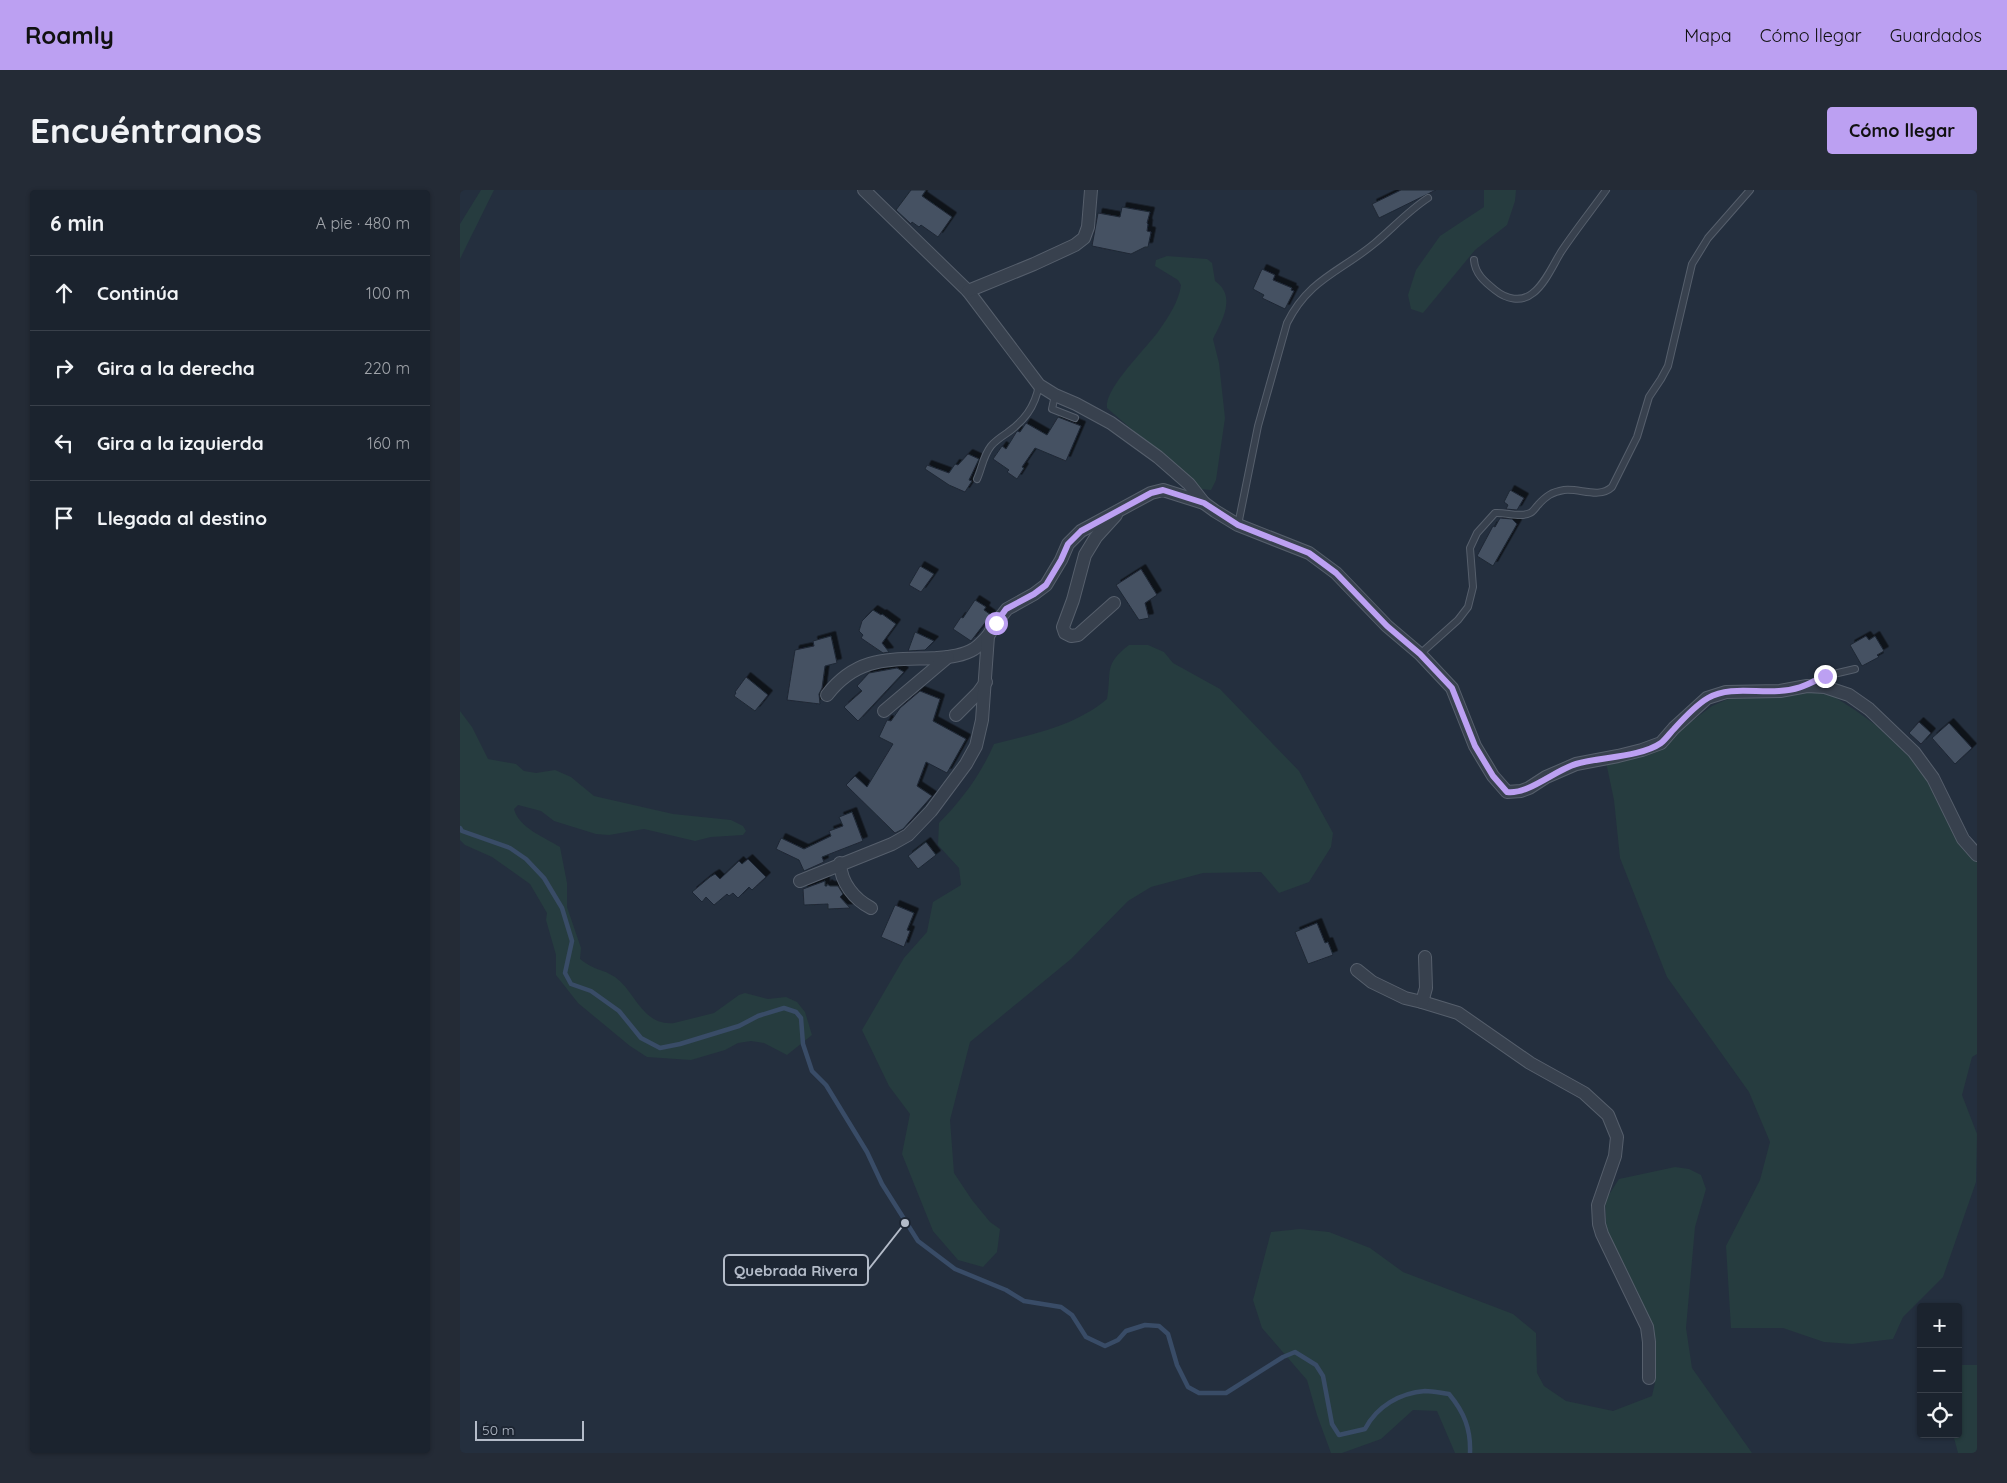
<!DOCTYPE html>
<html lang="es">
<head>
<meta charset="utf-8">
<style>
	body { margin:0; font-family:Quicksand,sans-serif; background:#242b36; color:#f1f3f6 }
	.controls { position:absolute; right:15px; bottom:15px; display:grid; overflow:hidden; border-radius:5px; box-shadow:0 1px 4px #0004 }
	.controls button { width:45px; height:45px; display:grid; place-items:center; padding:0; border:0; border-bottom:1px solid #39404a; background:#1b232e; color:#f1f3f6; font:25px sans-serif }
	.scale { position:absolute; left:15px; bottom:12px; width:109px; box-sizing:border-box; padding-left:5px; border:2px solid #b4bcc9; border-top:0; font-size:14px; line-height:18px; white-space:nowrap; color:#b4bcc9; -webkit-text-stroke:4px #1d2633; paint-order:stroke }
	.stop { position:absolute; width:15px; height:15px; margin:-11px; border:4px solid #bca0f2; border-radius:50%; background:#fff }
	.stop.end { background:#bca0f2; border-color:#fff; box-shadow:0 1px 5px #0008 }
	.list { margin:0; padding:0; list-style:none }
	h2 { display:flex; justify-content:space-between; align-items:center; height:65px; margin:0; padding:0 20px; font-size:21px }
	h2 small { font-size:16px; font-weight:400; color:#a0a4aa }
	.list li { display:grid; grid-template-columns:32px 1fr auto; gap:15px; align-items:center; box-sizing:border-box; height:75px; padding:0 20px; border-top:1px solid #39404a }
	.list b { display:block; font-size:19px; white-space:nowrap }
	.list em { font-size:16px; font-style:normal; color:#a0a4aa }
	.icon { flex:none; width:28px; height:28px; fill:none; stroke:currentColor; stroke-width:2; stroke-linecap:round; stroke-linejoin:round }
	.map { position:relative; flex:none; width:1517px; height:1263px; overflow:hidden; border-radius:5px }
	header { display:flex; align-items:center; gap:30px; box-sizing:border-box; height:70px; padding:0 25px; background:#bca0f2; color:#111 }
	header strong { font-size:24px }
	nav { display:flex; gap:28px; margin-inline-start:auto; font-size:18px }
	.intro { display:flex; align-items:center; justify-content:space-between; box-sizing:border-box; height:120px; padding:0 30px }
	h1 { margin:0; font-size:35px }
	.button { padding:12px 22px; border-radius:5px; background:#bca0f2; color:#111; font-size:18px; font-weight:700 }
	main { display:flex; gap:30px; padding:0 30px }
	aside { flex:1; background:#1b232e; border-radius:5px; box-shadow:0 1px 4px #0004 }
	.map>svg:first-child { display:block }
</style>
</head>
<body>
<header>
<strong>Roamly</strong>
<nav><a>Mapa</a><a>Cómo llegar</a><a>Guardados</a></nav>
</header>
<div class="intro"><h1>Encuéntranos</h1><a class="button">Cómo llegar</a></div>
<main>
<aside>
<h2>6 min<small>A pie · 480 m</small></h2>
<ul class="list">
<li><svg class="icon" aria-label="ahead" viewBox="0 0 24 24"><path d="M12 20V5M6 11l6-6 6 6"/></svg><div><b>Continúa</b></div><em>100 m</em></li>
<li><svg class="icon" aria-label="right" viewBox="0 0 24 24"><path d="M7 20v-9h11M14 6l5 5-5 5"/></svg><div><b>Gira a la derecha</b></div><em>220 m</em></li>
<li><svg class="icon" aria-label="left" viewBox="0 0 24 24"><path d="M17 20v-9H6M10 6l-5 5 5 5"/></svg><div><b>Gira a la izquierda</b></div><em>160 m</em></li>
<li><svg class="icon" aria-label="arrive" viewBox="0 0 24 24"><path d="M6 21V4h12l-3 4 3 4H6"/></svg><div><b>Llegada al destino</b></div></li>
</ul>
</aside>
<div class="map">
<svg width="1517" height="1263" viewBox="0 0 1517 1263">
	<defs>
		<filter id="shadow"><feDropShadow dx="4.5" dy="-4.5" stdDeviation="0" flood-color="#0009"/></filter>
	</defs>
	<rect width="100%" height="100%" fill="#242f3e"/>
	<!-- green -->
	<g fill="#263c3f">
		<polygon points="21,0 34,0 0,69 0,34"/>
		<polygon points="1024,0 1056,0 1055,11 1047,35 1015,60 963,123 951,119 948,105 956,80 980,46 1024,17"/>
		<path d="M707 66 747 69 752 73 755 91C777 106 762 131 753 149L759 173 765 228 756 290 751 300 741 299 647 218C644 198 688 157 700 139 709 126 719 111 721 95L718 90 695 76 696 70Z"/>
		<path d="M669 455H688L704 462 713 473 760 499 839 581 873 643 871 657 849 692 819 703 801 682 743 683 691 697 668 711 611 769 510 852 490 930 494 983 512 1010 530 1032 540 1039 537 1062 523 1077 498 1070 473 1041 442 964 450 924 429 896 402 840 444 768 467 742 473 712 501 695 499 678 478 655 479 633C502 610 521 584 534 554 574 544 615 536 647 509 652 481 643 475 669 455Z"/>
		<polygon points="1352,501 1373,506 1395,520 1417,536 1459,576 1502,655 1517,672 1517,864 1512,867 1502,905 1517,944 1516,992 1483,1087 1443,1127 1433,1149 1392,1154 1364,1152 1323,1138 1271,1138 1266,1056 1300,990 1310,952 1289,902 1207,787 1160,668 1154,610 1146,572 1208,554 1224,537 1252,516 1268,509 1331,506"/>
		<path d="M0 521 12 537 28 569 56 574 64 581 76 583 95 580 111 587 134 606 213 624 271 630 283 636 286 641 283 645 251 647 235 651 184 639 149 645 136 644 94 631 81 621 58 615 54 619C59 638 84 647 100 657L107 693V717L121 758 120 769C133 780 143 779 155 787 176 802 182 836 214 833L254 823 279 805 285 803 308 809 326 807 337 812 345 822 352 845 327 865 304 853 291 851 278 853 265 860 231 870 187 867 170 856 118 813 96 785V765L86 730 87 723 70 694 32 667 5 655 0 650Z"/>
		<polygon points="1215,977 1229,979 1241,985 1246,999 1235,1037 1226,1138 1232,1178 1292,1263 995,1263 977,1221 953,1220 921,1249 882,1263 871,1263 857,1225 847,1190 802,1138 793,1110 811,1042 840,1039 869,1042 910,1058 943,1082 1053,1124 1076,1143 1077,1183 1084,1196 1106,1211 1153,1221 1192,1206 1195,1193 1186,1141 1147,1053 1145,1011 1159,989"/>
		<polygon points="1498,1175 1517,1175 1517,1263 1498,1263 1493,1244 1498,1244"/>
	</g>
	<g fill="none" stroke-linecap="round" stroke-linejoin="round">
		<!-- stream -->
		<path stroke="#394c67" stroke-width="4.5" d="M0 638 2 641 50 658 66 669 84 688 102 718 112 751 105 783 111 794 131 801 159 821 181 848 200 858 220 854 279 836 298 826 324 818 336 822 341 828 343 854 352 881 366 895 407 962 422 994 458 1051 495 1079 546 1100 564 1111 601 1117 612 1125 626 1147 645 1156 658 1150 666 1141 685 1135 699 1136 708 1144 717 1175 728 1197 739 1203H766L823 1167 835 1162 856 1175 863 1186 872 1234 879 1245 905 1239C917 1216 940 1203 965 1201 973 1201 981 1203 989 1204 1004 1222 1011 1239 1010 1263"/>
	</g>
	<!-- building -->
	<g fill="#455162" stroke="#1f2835" filter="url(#shadow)">
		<polygon points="451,0 466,0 462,6 492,27 478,47 461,35 459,37 452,32 451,34 436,20"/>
		<polygon points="941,0 976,0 919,28 912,14"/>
		<polygon points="662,17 690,22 687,33 688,34 687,41 691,42 688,57 685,57 671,64 632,56 638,23 660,27"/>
		<polygon points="802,79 815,85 813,90 832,98 831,100 834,101 825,119 802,108 804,105 793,99"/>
		<polygon points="598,227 621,236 606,271 575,258 562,277 564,278 557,289 547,282 549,280 533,269 542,256 546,259 557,241 560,242 566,233 587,245"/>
		<polygon points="508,264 519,269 509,290 512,291 505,302 489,295 465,279 467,275 489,283 495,274 498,275"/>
		<polygon points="1050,300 1064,308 1057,320 1046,319 1048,315 1044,312"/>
		<polygon points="1040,328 1052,329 1057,334 1033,376 1017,366 1033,336 1035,337"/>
		<polygon points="460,376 474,384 461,402 449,395"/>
		<polygon points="681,379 697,405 685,413 689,428 679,430 656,395"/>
		<polygon points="515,410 526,417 524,420 531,425 511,451 493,439 501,427 503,428"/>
		<polygon points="413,420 421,425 422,424 436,434 422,453 429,462 423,463 401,448 403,445 399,441 402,431"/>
		<polygon points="455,442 474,451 465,460 448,461"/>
		<polygon points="371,446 377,473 365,476 362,498 359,504 360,514 327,510 335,460 354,456 353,451"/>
		<polygon points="1406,446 1409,450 1415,446 1424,461 1417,465 1419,467 1402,476 1390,455"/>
		<polygon points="437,478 444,482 398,531 384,517 402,501 397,496 409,483"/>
		<polygon points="286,487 308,505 295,521 274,506 276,503 275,502"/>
		<polygon points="460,501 480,509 473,531 506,549 487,583 466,572 457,596 472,606 443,639 435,643 386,595 395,586 407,597 433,554 419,547 427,530 431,531 440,518"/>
		<polygon points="1459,532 1471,543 1461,554 1449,543"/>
		<polygon points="1489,533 1512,558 1495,574 1472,548"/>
		<polygon points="392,622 403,651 362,667 364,672 344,681 339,670 316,659 321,648 344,659 371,646 369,641 383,636 379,627"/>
		<polygon points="466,652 476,665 458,679 448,666"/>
		<polygon points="288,669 306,687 292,700 289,697 278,708 273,703 269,706 267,704 254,715 246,707 242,712 232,702 250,687 255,684 260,689 279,671 282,674"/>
		<polygon points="365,691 365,696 367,696 367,694 370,696 378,696 383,704 380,707 390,718 368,719 368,714 344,715 343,699"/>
		<polygon points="435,715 454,723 447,740 450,741 444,757 421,747"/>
		<polygon points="857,733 865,753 868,752 873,765 848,774 835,742"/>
	</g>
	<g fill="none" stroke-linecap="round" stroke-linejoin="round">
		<defs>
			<g id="lane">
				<path d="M1014 70C1015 84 1025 92 1035 100 1046 109 1061 113 1073 103 1085 94 1093 75 1101 62 1115 41 1131 21 1146 0"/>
				<polyline points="595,205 592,219 615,228"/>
				<path d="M517 289C522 278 523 266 531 256 535 251 541 247 547 243 564 231 575 217 579 195"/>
				<path d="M778 335 798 236 827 133C849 89 880 82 915 53 933 38 948 21 968 8"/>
				<path d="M960 464 998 430 1008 417 1013 397 1010 358 1017 343 1035 323C1046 322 1060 328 1070 323 1073 322 1076 317 1078 315 1086 306 1092 302 1104 300 1120 298 1139 309 1152 297L1177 247 1189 207 1201 189 1208 176 1232 74 1248 48 1290 0"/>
				<polyline points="1350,494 1365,486 1395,479"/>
			</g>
			<g id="street">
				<polyline points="404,0 508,101 579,195 595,205 616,214 651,233 698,267 729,294 744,313 755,321 778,335 849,363 876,383 927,436 960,464 992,498 1015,556 1033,586 1047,602 1061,601 1069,598 1086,587 1116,574 1158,566 1182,560 1201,553 1214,538 1247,508 1266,502 1320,501 1347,496 1365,497 1389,505 1409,519 1454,562 1473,588 1503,649 1517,665"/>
				<polyline points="508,101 574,74 615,55 624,48 628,37 631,0"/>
				<polyline points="654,413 618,445 611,446 605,443 603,437 613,410 625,365 636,347 656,325"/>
				<path d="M367 505C398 465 431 470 476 468 488 467 503 466 514 459 519 456 524 450 528 446"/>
				<polyline points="424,521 488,467"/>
				<polyline points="496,525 518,503 526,492"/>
				<path d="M380 673C381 693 394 709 411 718"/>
				<polyline points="340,691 432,654 448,645 471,621 506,574 516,556 522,530 528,446 536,433 547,419 574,404 586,395 601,370 608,354 621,341 691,303 703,300 744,313"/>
				<polyline points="897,780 912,792 945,808 962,812 998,823 1070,873 1124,903 1148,925 1157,947 1155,966 1138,1015 1139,1034 1142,1044 1187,1137 1189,1152 1189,1188"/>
				<polyline points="962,812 966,798 965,767"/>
			</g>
		</defs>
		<!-- lane casing -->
		<use href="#lane" stroke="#565f6c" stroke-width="8"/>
		<!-- street casing -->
		<use href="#street" stroke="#565f6c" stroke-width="14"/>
		<!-- lane -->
		<use href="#lane" stroke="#38414e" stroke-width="6"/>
		<!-- street -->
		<use href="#street" stroke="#38414e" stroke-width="12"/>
	</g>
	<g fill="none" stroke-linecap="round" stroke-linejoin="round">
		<!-- route -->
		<path stroke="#bca0f2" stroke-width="6" d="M536 433 546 419 574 404 586 395 601 370 608 354 621 341 691 303 703 300 744 313 778 335 849 363 876 383 927 436 960 464 992 498 1015 556 1033 586 1047 602C1068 605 1095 580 1116 574 1140 567 1181 567 1201 553 1206 549 1210 543 1214 539 1223 529 1236 515 1248 508 1269 496 1296 503 1319 501 1340 500 1348 494 1365 486"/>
	</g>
	<!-- callouts -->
	<path fill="none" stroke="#b4bcc9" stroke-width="2" d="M445 1033L408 1080"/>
	<circle fill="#b4bcc9" stroke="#1d2633" stroke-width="2" cx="445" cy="1033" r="5"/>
	<rect fill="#1d2633" stroke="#b4bcc9" stroke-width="2" x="264" y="1065" width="144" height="30" rx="5"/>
	<g font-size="15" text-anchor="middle" font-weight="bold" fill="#b4bcc9">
		<text x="336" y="1086">Quebrada Rivera</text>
	</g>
</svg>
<div class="controls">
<button>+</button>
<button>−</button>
<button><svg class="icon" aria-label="locate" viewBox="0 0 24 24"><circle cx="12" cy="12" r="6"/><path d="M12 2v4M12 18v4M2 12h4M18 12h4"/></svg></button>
</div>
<div class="scale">50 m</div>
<div class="stop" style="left:536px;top:433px"></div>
<div class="stop end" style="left:1365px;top:486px"></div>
</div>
</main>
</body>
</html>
